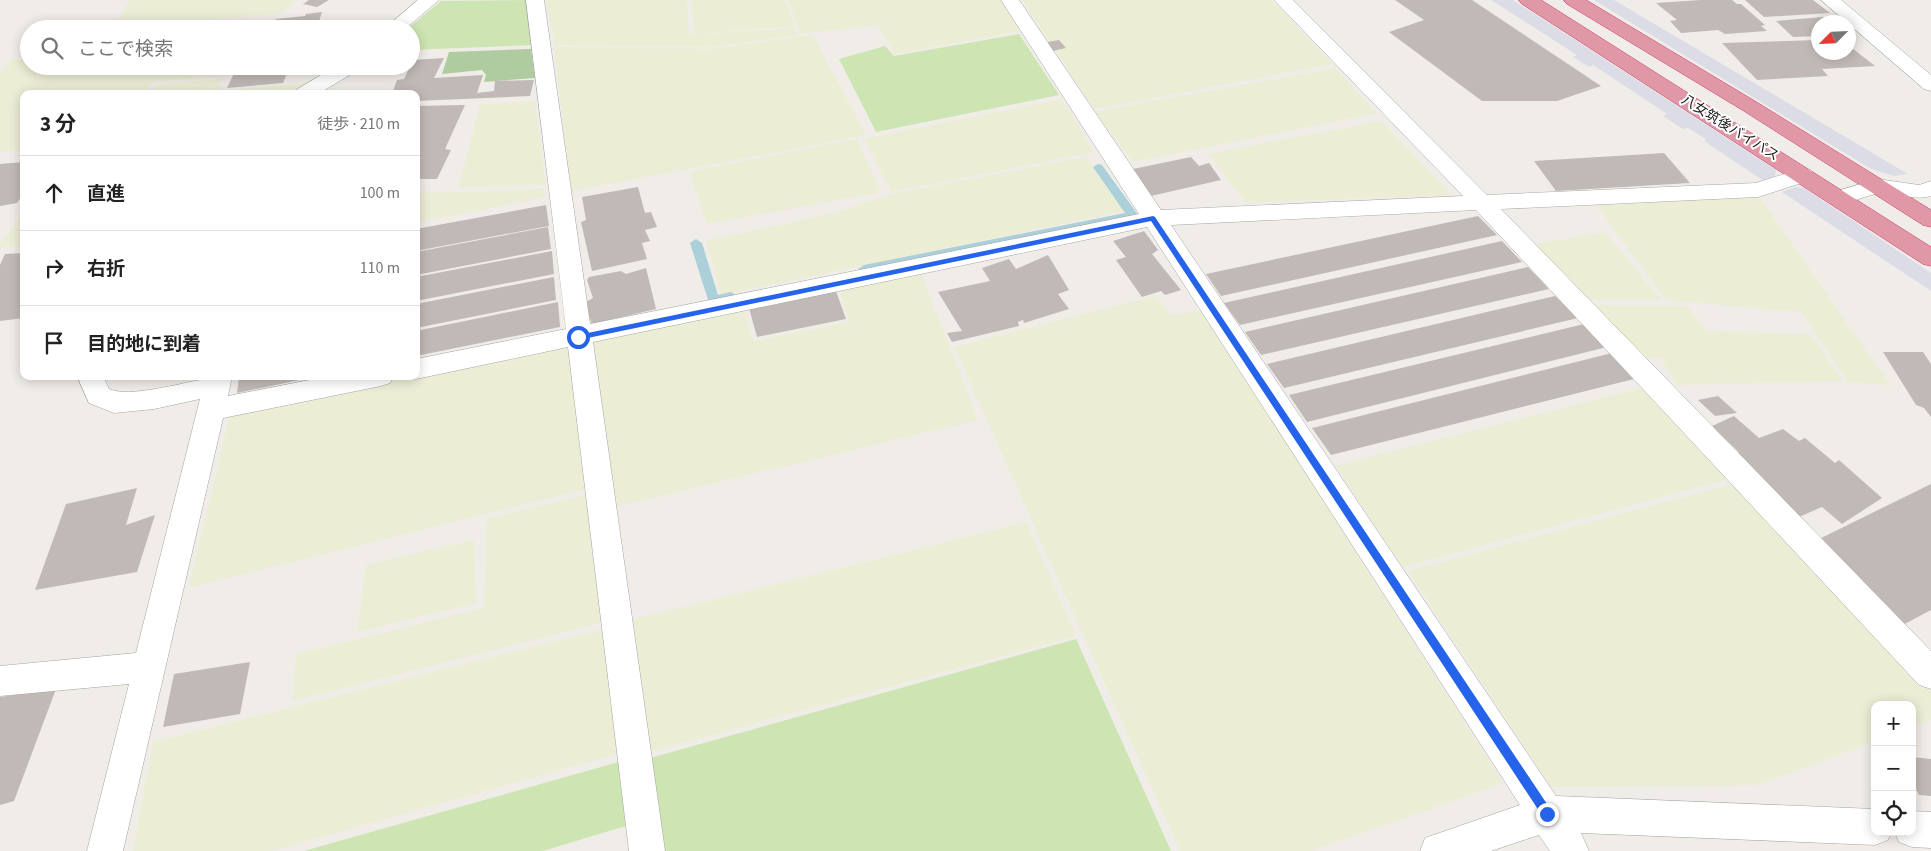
<!DOCTYPE html>
<html lang="ja">
<head>
<meta charset="utf-8">
<style>
	body { margin:0; font-family:"Source Sans 3","Noto Sans JP",sans-serif; background:#f6f6f6; color:#222 }
	.controls { position:absolute; right:15px; bottom:15px; display:grid; overflow:hidden; border-radius:10px; box-shadow:0 2px 12px #0003 }
	.controls button { width:45px; height:45px; display:grid; place-items:center; padding:0; border:0; border-bottom:1px solid #e0e0e0; background:#fff; color:#222; font:25px sans-serif }
	.compass { position:absolute; left:1811px; top:15px; width:45px; height:45px; border-radius:50%; background:#fff; box-shadow:0 2px 12px #0003; rotate:246deg }
	.stop { position:absolute; width:15px; height:15px; margin:-11px; border:4px solid #2563eb; border-radius:50%; background:#fff }
	.stop.end { background:#2563eb; border-color:#fff; box-shadow:0 1px 5px #0008 }
	.list { margin:0; padding:0; list-style:none }
	h2 { display:flex; justify-content:space-between; align-items:center; height:65px; margin:0; padding:0 20px; font-size:21px }
	h2 small { font-size:16px; font-weight:400; color:#767676 }
	.list li { display:grid; grid-template-columns:32px 1fr auto; gap:15px; align-items:center; box-sizing:border-box; height:75px; padding:0 20px; border-top:1px solid #e0e0e0 }
	.list b { display:block; font-size:19px; white-space:nowrap }
	.list em { font-size:16px; font-style:normal; color:#767676 }
	.icon { flex:none; width:28px; height:28px; fill:none; stroke:currentColor; stroke-width:2; stroke-linecap:round; stroke-linejoin:round }
	.map { position:relative; flex:none; width:1931px; height:851px; overflow:hidden }
	.search { position:absolute; background:#fff; box-shadow:0 2px 12px #0003; left:20px; top:20px; width:400px; height:55px; display:flex; align-items:center; gap:12px; box-sizing:border-box; padding:0 18px; border-radius:28px; color:#767676; font-size:19px }
	.panel { position:absolute; background:#fff; box-shadow:0 2px 12px #0003; left:20px; top:90px; width:400px; height:290px; border-radius:10px }
	.map>svg:first-child { display:block }
</style>
</head>
<body>
<div class="map">
<svg width="1931" height="851" viewBox="0 0 1931 851">
	<rect width="100%" height="100%" fill="#f0ede8"/>
	<!-- farmland -->
	<g fill="#ecedd5">
		<polygon points="129,0 297,0 280,13 114,29"/>
		<polygon points="546,0 687,0 689,35 794,28 798,35 710,47 555,45"/>
		<polygon points="691,0 785,0 795,26 694,34"/>
		<polygon points="788,0 1000,0 1020,31 895,54 877,25 801,34"/>
		<polygon points="1022,0 1271,0 1333,64 1094,109"/>
		<polygon points="267,21 260,29 183,29"/>
		<polygon points="813,35 866,135 571,191 554,47 711,49"/>
		<polygon points="29,58 29,66 229,66 221,76 153,82 144,94 24,94 24,150 0,152 0,72 11,60"/>
		<polygon points="1335,68 1377,113 1133,162 1095,112"/>
		<polygon points="220,79 219,91 308,83 290,94 150,94 158,85"/>
		<polygon points="1062,99 1094,152 891,192 864,139"/>
		<polygon points="535,101 546,185 459,187 480,104"/>
		<polygon points="1381,121 1452,195 1246,203 1208,154"/>
		<polygon points="857,139 881,192 707,224 689,172"/>
		<polygon points="1086,157 1124,211 721,295 706,241 830,214 893,194"/>
		<polygon points="543,189 545,197 416,223 416,193"/>
		<polygon points="1758,195 1890,385 1848,382 1801,312 1666,300 1595,203"/>
		<polygon points="24,217 24,246 0,248 0,244 20,218"/>
		<polygon points="1605,232 1661,300 1584,300 1536,244"/>
		<polygon points="920,270 978,420 617,506 588,342 744,307 753,341 849,322 839,289"/>
		<polygon points="1156,296 1170,315 1202,311 1503,783 1311,851 1180,851 954,347"/>
		<polygon points="1588,305 1687,306 1707,331 1811,335 1843,381 1677,385 1661,358 1637,358"/>
		<polygon points="572,342 590,488 189,587 231,410 401,376 416,376"/>
		<polygon points="1646,387 1735,477 1402,567 1336,466"/>
		<polygon points="1737,483 1931,687 1931,720 1912,727 1912,705 1875,705 1875,741 1758,785 1551,787 1408,571"/>
		<polygon points="587,495 606,621 293,701 296,654 484,608 487,519"/>
		<polygon points="1026,522 1076,636 649,752 631,620"/>
		<polygon points="474,540 476,603 357,632 366,565"/>
		<polygon points="604,629 623,752 271,851 133,851 153,742"/>
	</g>
	<!-- grass -->
	<g fill="#cde5b3">
		<polygon points="528,0 533,45 411,50 411,29 407,29 441,1"/>
		<polygon points="1019,34 1059,95 876,132 839,59 885,46 894,56"/>
		<polygon points="1076,639 1171,851 662,851 650,758"/>
		<polygon points="622,761 632,824 543,851 304,851"/>
	</g>
	<!-- forest -->
	<polygon fill="#aecca0" points="531,49 535,78 484,82 486,75 482,70 442,74 449,52"/>
	<!-- plaza -->
	<g fill="#dcdce6">
		<polygon points="1491,0 1513,0 1776,170 1775,176 1764,181 1704,141 1706,139 1688,128 1683,129 1663,116 1667,114 1593,65 1589,67 1573,57 1577,55"/>
		<polygon points="1594,0 1614,0 1908,174 1894,176 1871,169"/>
		<polygon points="1796,187 1804,188 1931,273 1931,291 1782,192"/>
	</g>
	<g fill="none" stroke-linecap="round" stroke-linejoin="round">
		<!-- stream -->
		<g fill="#acd0da" fill-rule="evenodd">
			<polygon points="1098,164 1102,165 1136,212 1138,215 1136,218 864,273 858,269 864,265 1125,213 1093,167"/>
			<polygon points="696,239 702,243 718,295 731,292 737,296 735,299 713,304 709,303 690,243"/>
		</g>
	</g>
	<!-- building -->
	<g fill="#c0b9b5">
		<polygon points="309,0 329,0 317,7 303,4"/>
		<polygon points="1395,0 1472,0 1601,86 1557,101 1482,101 1389,32 1424,20"/>
		<polygon points="1701,0 1732,0 1737,4 1741,4 1765,25 1761,26 1767,31 1725,34 1718,30 1681,33 1670,21 1677,20 1656,3"/>
		<polygon points="1745,0 1813,0 1830,13 1764,17"/>
		<polygon points="322,12 317,28 269,29 276,19 305,16 306,14"/>
		<polygon points="1823,17 1835,22 1818,22 1818,36 1793,37 1776,21"/>
		<polygon points="1059,40 1066,48 1053,51 1047,42"/>
		<polygon points="1818,40 1818,52 1848,52 1848,45 1875,66 1822,69 1828,76 1757,80 1722,43"/>
		<polygon points="444,58 434,78 483,75 477,93 494,91 495,81 534,80 530,96 416,101 416,94 392,94 397,80 404,79 413,60"/>
		<polygon points="270,66 290,66 283,83 227,88 236,69"/>
		<polygon points="465,105 445,149 451,150 437,179 416,179 416,106"/>
		<polygon points="1664,153 1690,183 1556,191 1534,161"/>
		<polygon points="1191,157 1199,166 1209,163 1221,180 1151,196 1133,169"/>
		<polygon points="24,162 24,193 17,203 0,206 0,164"/>
		<polygon points="638,187 645,213 651,212 657,227 645,230 650,241 642,243 647,259 592,271 581,222 586,220 582,197"/>
		<polygon points="546,205 549,226 416,251 416,229"/>
		<polygon points="1478,216 1497,235 1221,296 1206,274"/>
		<polygon points="548,227 551,249 416,275 416,252"/>
		<polygon points="1144,231 1158,250 1152,254 1181,290 1165,295 1161,291 1142,297 1116,260 1126,257 1113,241"/>
		<polygon points="1502,241 1522,262 1240,325 1224,303"/>
		<polygon points="552,251 554,274 416,301 416,277"/>
		<polygon points="24,253 24,318 0,321 0,265 5,254"/>
		<polygon points="1048,255 1069,290 1058,294 1069,309 1024,323 1023,320 1018,322 1019,326 952,342 947,333 962,331 938,292 990,281 982,268 1009,259 1016,269"/>
		<polygon points="1528,267 1549,289 1261,355 1245,332"/>
		<polygon points="646,268 656,309 592,324 584,303 593,298 587,280 589,277 621,271 626,274"/>
		<polygon points="554,277 556,300 416,328 416,304"/>
		<polygon points="836,291 846,319 757,337 749,308"/>
		<polygon points="1555,296 1578,318 1284,388 1267,364"/>
		<polygon points="558,302 560,327 416,356 416,331"/>
		<polygon points="1584,324 1607,347 1307,422 1289,395"/>
		<polygon points="1883,352 1923,352 1931,364 1931,417 1924,408 1916,405"/>
		<polygon points="1612,353 1638,378 1331,455 1312,428"/>
		<polygon points="239,376 314,376 314,377 237,393"/>
		<polygon points="1718,396 1737,413 1715,416 1698,400"/>
		<polygon points="1734,416 1759,438 1783,429 1799,441 1805,438 1835,463 1839,460 1882,498 1842,524 1822,507 1799,517 1736,455 1739,452 1712,426"/>
		<polygon points="1931,484 1931,610 1899,627 1811,543"/>
		<polygon points="137,488 126,525 155,515 137,572 35,590 66,504"/>
		<polygon points="250,662 240,714 163,727 174,674"/>
		<polygon points="56,689 14,801 0,805 0,697"/>
		<polygon points="1912,757 1931,759 1931,796 1919,795 1912,781"/>
	</g>
	<g fill="none" stroke-linecap="round" stroke-linejoin="round">
		<defs>
			<g id="minor">
				<polygon points="418,0 439,0 405,29 384,29"/>
				<polygon points="526,0 544,0 590,324 1139,214 1001,0 1019,0 1161,210 1463,196 1274,0 1293,0 1487,195 1756,183 1803,168 1811,170 1814,175 1811,180 1758,197 1501,209 1931,651 1931,689 1919,685 1476,210 1171,225 1556,796 1875,809 1875,832 1891,832 1888,840 1875,845 1581,833 1589,851 1550,851 1539,835 1491,851 1420,851 1425,838 1520,805 1147,227 593,342 665,851 629,851 568,347 416,379 408,376 416,376 416,359 566,329"/>
				<polygon points="1821,0 1841,0 1931,75 1931,91 1924,89"/>
				<polygon points="336,66 361,66 358,70 318,94 293,94 296,90"/>
				<path d="M1877 179 1919 185 1931 181V196C1913 202 1895 190 1876 194 1861 196 1847 207 1831 203L1828 198 1831 193Z"/>
				<path d="M77 376H103L109 389C129 398 182 383 205 379L206 376H232L228 396 330 376H394L390 383 381 386 223 418 123 851H87L129 684 0 696V666L136 653 200 399 154 409 114 413 89 403Z"/>
				<polygon points="1912,811 1931,812 1931,848 1912,847 1899,842 1895,832 1912,832"/>
			</g>
			<g id="highway">
				<polygon points="1519,0 1541,0 1931,247 1931,266 1923,264 1522,4"/>
				<polygon points="1564,0 1586,0 1758,103 1931,210 1931,227 1923,225 1744,111 1567,4"/>
			</g>
		</defs>
		<!-- minor casing -->
		<use href="#minor" stroke="#a4a4a4" stroke-width="1"/>
		<!-- highway casing -->
		<use href="#highway" stroke="#cc366d" stroke-width="1"/>
		<!-- minor -->
		<use href="#minor" fill="#fff" fill-rule="evenodd"/>
		<!-- highway -->
		<use href="#highway" fill="#e097a6" fill-rule="evenodd"/>
	</g>
	<!-- route -->
	<polygon fill="#2563eb" points="1153,216 1155,217 1551,810 1552,814 1551,817 1547,819 1543,817 1151,221 578,340 575,337 578,335"/>
	<g text-anchor="middle" dominant-baseline="central" stroke-width="4" stroke-linejoin="round" paint-order="stroke">
		<!-- far-street labels -->
		<g font-size="14" fill="#202020" stroke="#fff">
			<text transform="translate(1730 128) rotate(32)">八女筑後バイパス</text>
		</g>
	</g>
</svg>
<div class="controls">
<button>+</button>
<button>−</button>
<button><svg class="icon" aria-label="locate" viewBox="0 0 24 24"><circle cx="12" cy="12" r="6"/><path d="M12 2v4M12 18v4M2 12h4M18 12h4"/></svg></button>
</div>
<svg class="compass" viewBox="-18 -18 36 36"><path d="M0-13l5 13h-10z" fill="#e53935"/><path d="M0 13l5-13h-10z" fill="#767676"/></svg>
<div class="stop" style="left:578px;top:337px"></div>
<div class="stop end" style="left:1547px;top:814px"></div>
<div class="search"><svg class="icon" aria-label="search" viewBox="0 0 24 24"><circle cx="10" cy="10" r="6"/><path d="M15 15l6 6"/></svg>ここで検索</div>
<section class="panel">
<h2>3 分<small>徒歩 · 210 m</small></h2>
<ul class="list">
<li><svg class="icon" aria-label="ahead" viewBox="0 0 24 24"><path d="M12 20V5M6 11l6-6 6 6"/></svg><div><b>直進</b></div><em>100 m</em></li>
<li><svg class="icon" aria-label="right" viewBox="0 0 24 24"><path d="M7 20v-9h11M14 6l5 5-5 5"/></svg><div><b>右折</b></div><em>110 m</em></li>
<li><svg class="icon" aria-label="arrive" viewBox="0 0 24 24"><path d="M6 21V4h12l-3 4 3 4H6"/></svg><div><b>目的地に到着</b></div></li>
</ul>
</section>
</div>
</body>
</html>
